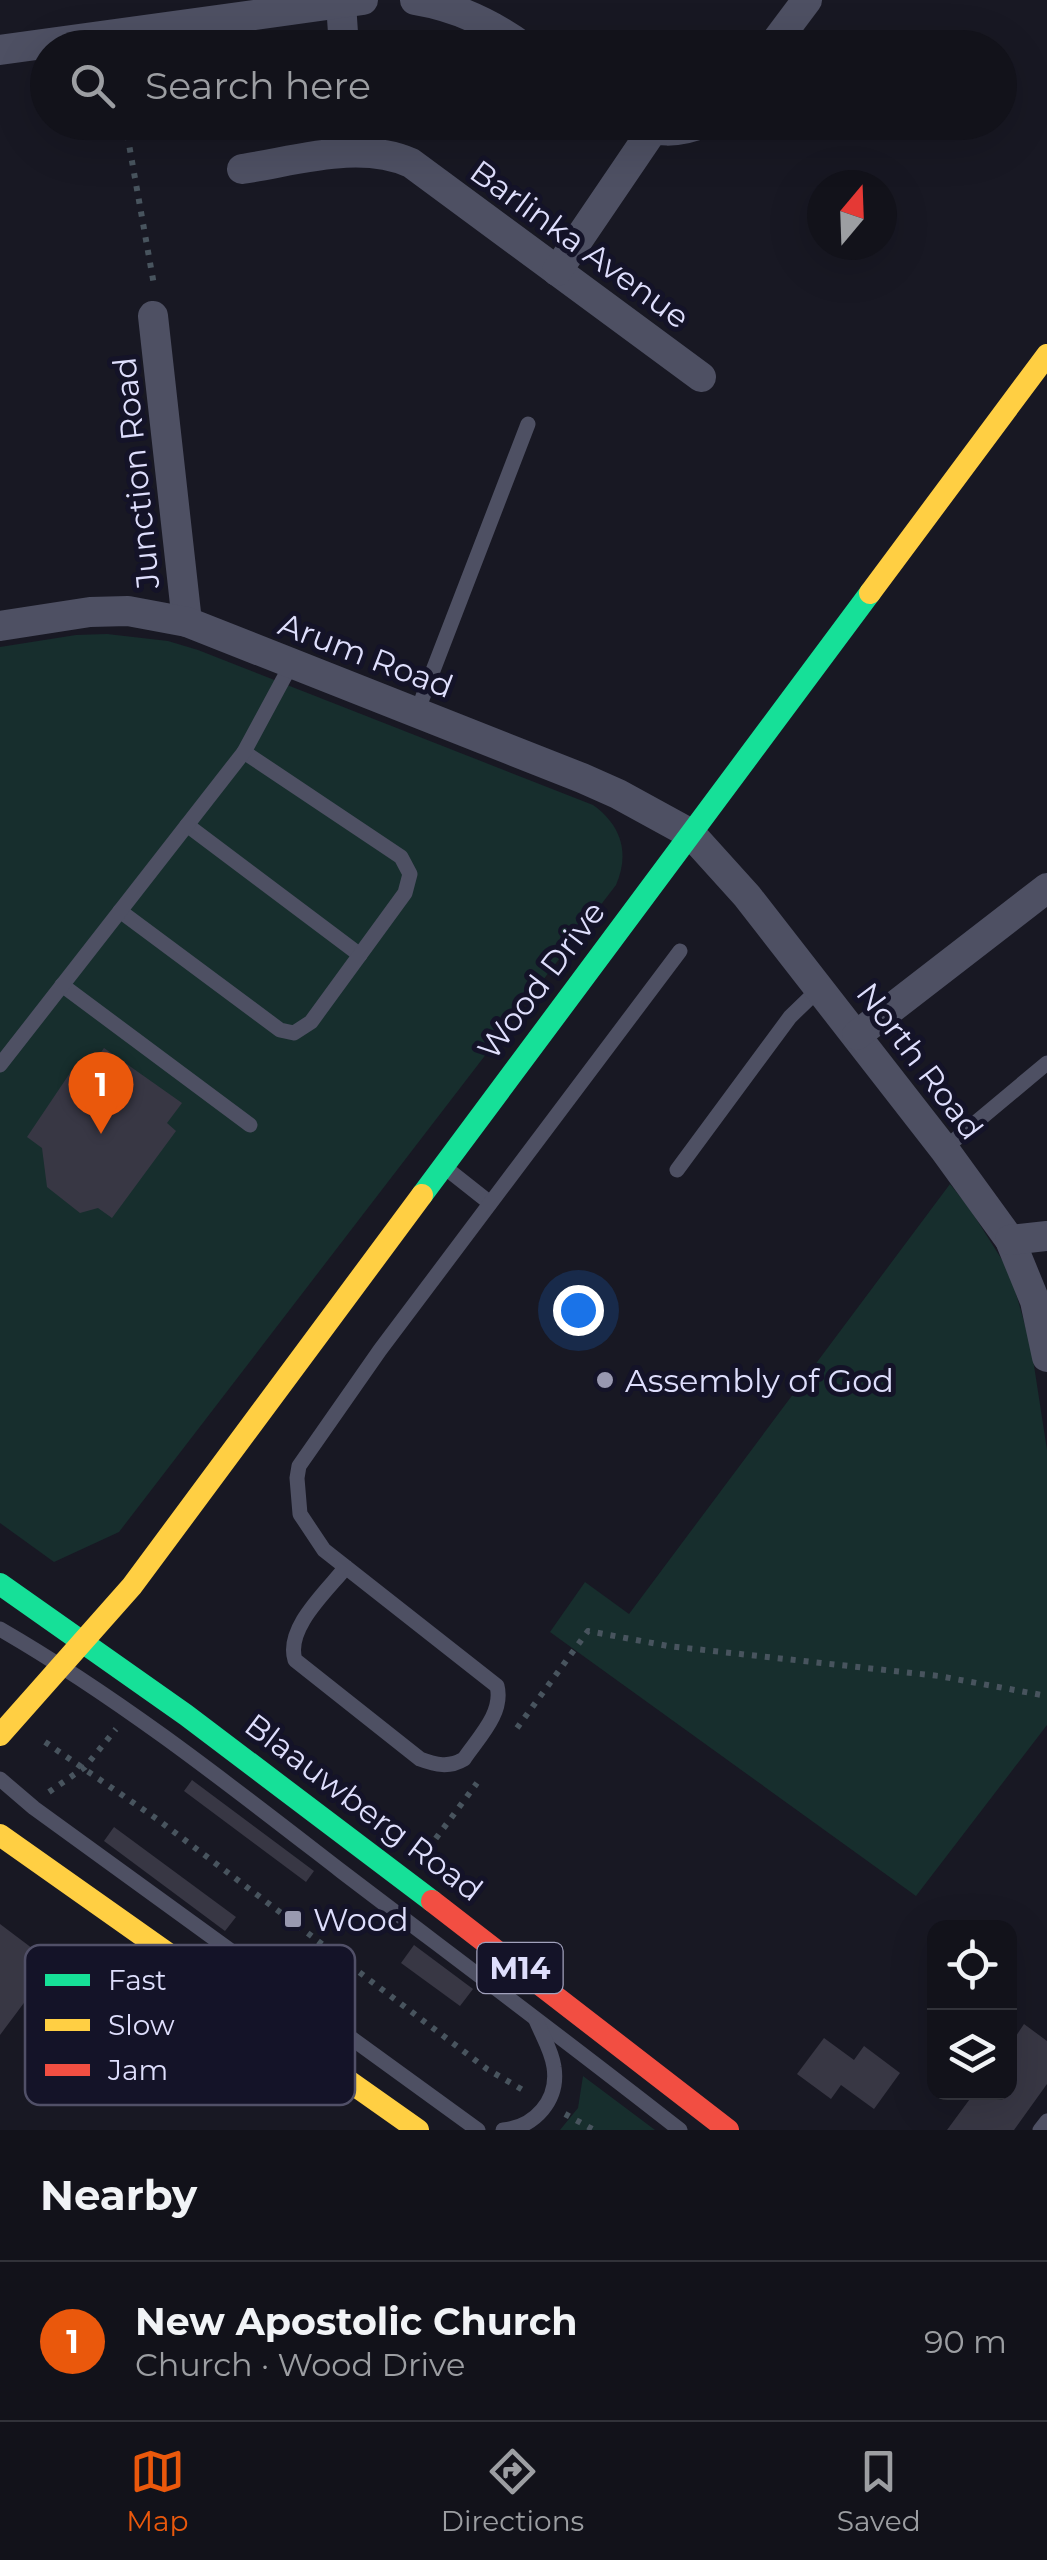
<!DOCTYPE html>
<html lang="en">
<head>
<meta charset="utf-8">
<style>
	body { margin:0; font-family:Montserrat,sans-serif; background:#1f2027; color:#f1f3f6 }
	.controls { position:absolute; right:30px; bottom:30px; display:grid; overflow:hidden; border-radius:20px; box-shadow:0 10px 40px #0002 }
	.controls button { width:90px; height:90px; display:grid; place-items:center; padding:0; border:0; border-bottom:2px solid #313239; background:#12121a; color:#f1f3f6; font:50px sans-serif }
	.compass { position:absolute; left:807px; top:170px; width:90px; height:90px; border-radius:50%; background:#12121a; box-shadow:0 10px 40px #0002; rotate:19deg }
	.you { position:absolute; left:578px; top:1310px; width:35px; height:35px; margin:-25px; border:8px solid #fff; border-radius:50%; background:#1a73e8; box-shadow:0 0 0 15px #1a73e833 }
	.badge { display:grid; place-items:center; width:65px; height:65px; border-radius:50%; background:#ea580c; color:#fff; font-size:32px; font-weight:700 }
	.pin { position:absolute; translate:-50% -82px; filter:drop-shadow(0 2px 5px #0008) }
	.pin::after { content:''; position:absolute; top:52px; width:35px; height:30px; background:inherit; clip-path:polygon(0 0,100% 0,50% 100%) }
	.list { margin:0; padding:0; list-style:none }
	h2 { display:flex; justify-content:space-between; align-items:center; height:130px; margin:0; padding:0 40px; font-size:42px }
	h2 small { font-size:32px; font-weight:400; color:#9c9ea2 }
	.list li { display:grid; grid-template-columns:65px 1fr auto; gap:30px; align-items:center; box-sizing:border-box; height:160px; padding:0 40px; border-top:2px solid #313239 }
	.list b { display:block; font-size:38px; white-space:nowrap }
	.list p { margin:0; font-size:32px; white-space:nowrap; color:#9c9ea2 }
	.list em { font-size:32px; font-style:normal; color:#9c9ea2 }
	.icon { flex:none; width:55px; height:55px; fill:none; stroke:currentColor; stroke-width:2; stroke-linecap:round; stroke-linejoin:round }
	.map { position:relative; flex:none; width:1047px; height:2130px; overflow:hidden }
	.search { position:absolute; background:#12121a; box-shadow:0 10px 40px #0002; left:30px; right:30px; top:30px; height:110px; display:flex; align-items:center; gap:25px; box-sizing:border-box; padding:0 35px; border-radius:55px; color:#9c9ea2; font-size:38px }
	.sheet { height:290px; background:#12121a }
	nav { display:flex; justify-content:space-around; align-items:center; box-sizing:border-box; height:140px; border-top:2px solid #313239; background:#12121a; font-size:28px; color:#9c9ea2 }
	nav a { display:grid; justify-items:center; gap:5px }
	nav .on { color:#ea580c }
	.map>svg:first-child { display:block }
</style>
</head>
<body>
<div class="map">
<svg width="1047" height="2130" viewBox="0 0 1047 2130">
	<rect width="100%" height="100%" fill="#181823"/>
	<!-- green -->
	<g fill="#172e2d">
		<path d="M107 634 168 641 198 650 593 805C621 825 630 853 616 885L119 1532 54 1562 0 1523V647L76 635Z"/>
		<polygon points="950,1184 970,1209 1004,1263 1015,1290 1031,1346 1047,1450 1047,1725 916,1896 550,1632 585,1582 629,1614"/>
		<polygon points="583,2076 655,2130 560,2130 578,2108"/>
	</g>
	<!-- building -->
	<g fill="#383744">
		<polygon points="104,1048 182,1103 167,1123 176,1131 112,1218 98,1208 80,1213 47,1187 42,1148 27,1137 72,1070 83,1078"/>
		<polygon points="192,1780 314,1871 306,1882 184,1791"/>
		<polygon points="114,1827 236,1917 225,1931 104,1841"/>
		<polygon points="0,1924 53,1964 0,2035"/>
		<polygon points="414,1945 473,1989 460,2006 401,1963"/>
		<polygon points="1024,2024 1047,2041 1047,2084 1014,2130 947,2130 975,2092 1010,2092 1010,2045"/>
		<polygon points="824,2038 854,2060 864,2046 900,2073 874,2109 841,2085 831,2099 797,2074"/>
	</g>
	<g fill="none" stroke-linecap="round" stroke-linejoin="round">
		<!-- path -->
		<g stroke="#48545e" stroke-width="6" stroke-dasharray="5 8" stroke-linecap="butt">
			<polyline points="125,122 154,285"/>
			<polyline points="517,1728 588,1631 668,1646 939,1676 1047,1696"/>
			<polyline points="45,1742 157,1819 487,2069 528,2093"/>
			<polyline points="49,1792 85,1767 116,1729"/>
			<polyline points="428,1849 477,1783"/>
			<polyline points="565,2114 594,2130"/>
		</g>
		<!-- lane -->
		<g stroke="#4e5063" stroke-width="15">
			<polyline points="417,712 528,424"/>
			<polyline points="187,825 360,955"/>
			<polyline points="120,911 280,1030 294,1033 311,1022 405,893 410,874 401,857 244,752"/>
			<polyline points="62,985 250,1125"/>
			<polyline points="0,1065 244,752 292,663"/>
			<polyline points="944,1149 1047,1063"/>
			<polyline points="447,1169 490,1203"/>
			<polyline points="677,1170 790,1017 820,988"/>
			<path d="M346 1567C327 1591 285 1628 295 1660L420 1759C436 1765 449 1768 464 1759 478 1738 504 1713 497 1686L324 1550 300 1514 297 1478 299 1466 380 1350 680 951"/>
			<path d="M0 1629C121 1699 231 1786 341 1871 454 1957 568 2042 680 2130"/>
			<polyline points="0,1779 34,1808 478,2130"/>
			<path d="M503 2130C535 2127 559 2100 554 2067 552 2051 542 2035 536 2020"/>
			<polyline points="1040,2130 1047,2121"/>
		</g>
		<!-- street -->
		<g stroke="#4e5063" stroke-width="30">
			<path d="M415 0C457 7 491 23 525 48"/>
			<polyline points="341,3 344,48"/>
			<polyline points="771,48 807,0"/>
			<polyline points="0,50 363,0"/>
			<path d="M628 122C656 133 678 134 705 122"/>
			<path d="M242 169C296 161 359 140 411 163L701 377"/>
			<polyline points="557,271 652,131"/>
			<polyline points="153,316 187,622"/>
			<polyline points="0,626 90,612 128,611 187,622 582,778 618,794 691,834 747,896 944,1149 1010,1240 1035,1301 1047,1357"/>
			<polyline points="857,1035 1047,888"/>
			<polyline points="1010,1240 1047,1236"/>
		</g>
		<!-- fast -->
		<g stroke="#16e098" stroke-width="22">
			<polyline points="422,1195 870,593"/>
			<polyline points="0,1584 186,1715 432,1901"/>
		</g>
		<!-- slow -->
		<g stroke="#ffcf43" stroke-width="22">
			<polyline points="870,593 1047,355"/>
			<polyline points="0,1735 132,1586 422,1195"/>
			<polyline points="0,1835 418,2130"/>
		</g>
		<!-- jam -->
		<polyline stroke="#f24e42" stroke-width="22" points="432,1901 728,2130"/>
	</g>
	<!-- markers -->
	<g fill="#9999b0" stroke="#141328" stroke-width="4">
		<circle cx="605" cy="1380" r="10"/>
		<rect x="283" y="1909" width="20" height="20" rx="5"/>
	</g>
	<g text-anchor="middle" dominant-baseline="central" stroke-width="10" stroke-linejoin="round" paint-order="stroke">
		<!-- shield labels -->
		<rect fill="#141328" stroke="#a1a1bc" stroke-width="2.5" x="477.5" y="1943" width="85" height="50" rx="8"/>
		<g font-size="30" font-weight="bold" fill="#dedefc">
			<text x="520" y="1968">M14</text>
		</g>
		<!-- street labels -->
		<g font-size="32" fill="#dedefc" stroke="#141328">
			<text transform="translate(580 244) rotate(36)">Barlinka Avenue</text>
			<text transform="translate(136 473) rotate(-96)">Junction Road</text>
			<text transform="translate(366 655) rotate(21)">Arum Road</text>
			<text transform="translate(541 980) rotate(-53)">Wood Drive</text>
			<text transform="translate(920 1061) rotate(53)">North Road</text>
			<text transform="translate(364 1807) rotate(37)">Blaauwberg Road</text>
		</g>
		<!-- poi labels -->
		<g font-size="32" fill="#dedefc" stroke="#141328" text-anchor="start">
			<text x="625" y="1380">Assembly of God</text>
			<text x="313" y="1919">Wood</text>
		</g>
	</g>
	<!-- legend -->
	<rect x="25" y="1945" width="330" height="160" rx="15" fill="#141328" stroke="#515068" stroke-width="2.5"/>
	<rect x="45" y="1974" width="45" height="12" fill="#16e098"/>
	<rect x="45" y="2019" width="45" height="12" fill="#ffcf43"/>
	<rect x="45" y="2064" width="45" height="12" fill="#f24e42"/>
	<g font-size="28" fill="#dedefc">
		<text x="108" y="1990">Fast</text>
		<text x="108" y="2035">Slow</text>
		<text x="108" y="2080">Jam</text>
	</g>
</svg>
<div class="controls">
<button><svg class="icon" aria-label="locate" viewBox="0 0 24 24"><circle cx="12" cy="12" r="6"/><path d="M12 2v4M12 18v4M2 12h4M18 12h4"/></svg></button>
<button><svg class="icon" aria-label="layers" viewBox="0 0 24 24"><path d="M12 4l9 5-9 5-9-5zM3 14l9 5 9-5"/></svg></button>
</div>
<svg class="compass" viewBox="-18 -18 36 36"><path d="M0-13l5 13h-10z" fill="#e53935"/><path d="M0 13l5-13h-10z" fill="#9c9ea2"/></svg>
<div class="you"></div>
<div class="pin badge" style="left:101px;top:1134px">1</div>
<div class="search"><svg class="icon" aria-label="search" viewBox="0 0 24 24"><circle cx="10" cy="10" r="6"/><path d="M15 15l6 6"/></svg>Search here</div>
</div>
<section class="sheet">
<h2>Nearby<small></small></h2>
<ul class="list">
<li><span class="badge">1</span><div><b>New Apostolic Church</b><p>Church · Wood Drive</p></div><em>90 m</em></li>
</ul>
</section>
<nav>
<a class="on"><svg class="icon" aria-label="map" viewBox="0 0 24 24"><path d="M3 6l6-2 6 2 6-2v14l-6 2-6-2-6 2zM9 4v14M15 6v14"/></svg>Map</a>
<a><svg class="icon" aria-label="directions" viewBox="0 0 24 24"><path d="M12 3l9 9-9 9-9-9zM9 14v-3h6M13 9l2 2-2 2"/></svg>Directions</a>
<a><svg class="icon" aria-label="saved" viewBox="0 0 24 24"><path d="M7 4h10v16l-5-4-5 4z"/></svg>Saved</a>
</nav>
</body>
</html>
